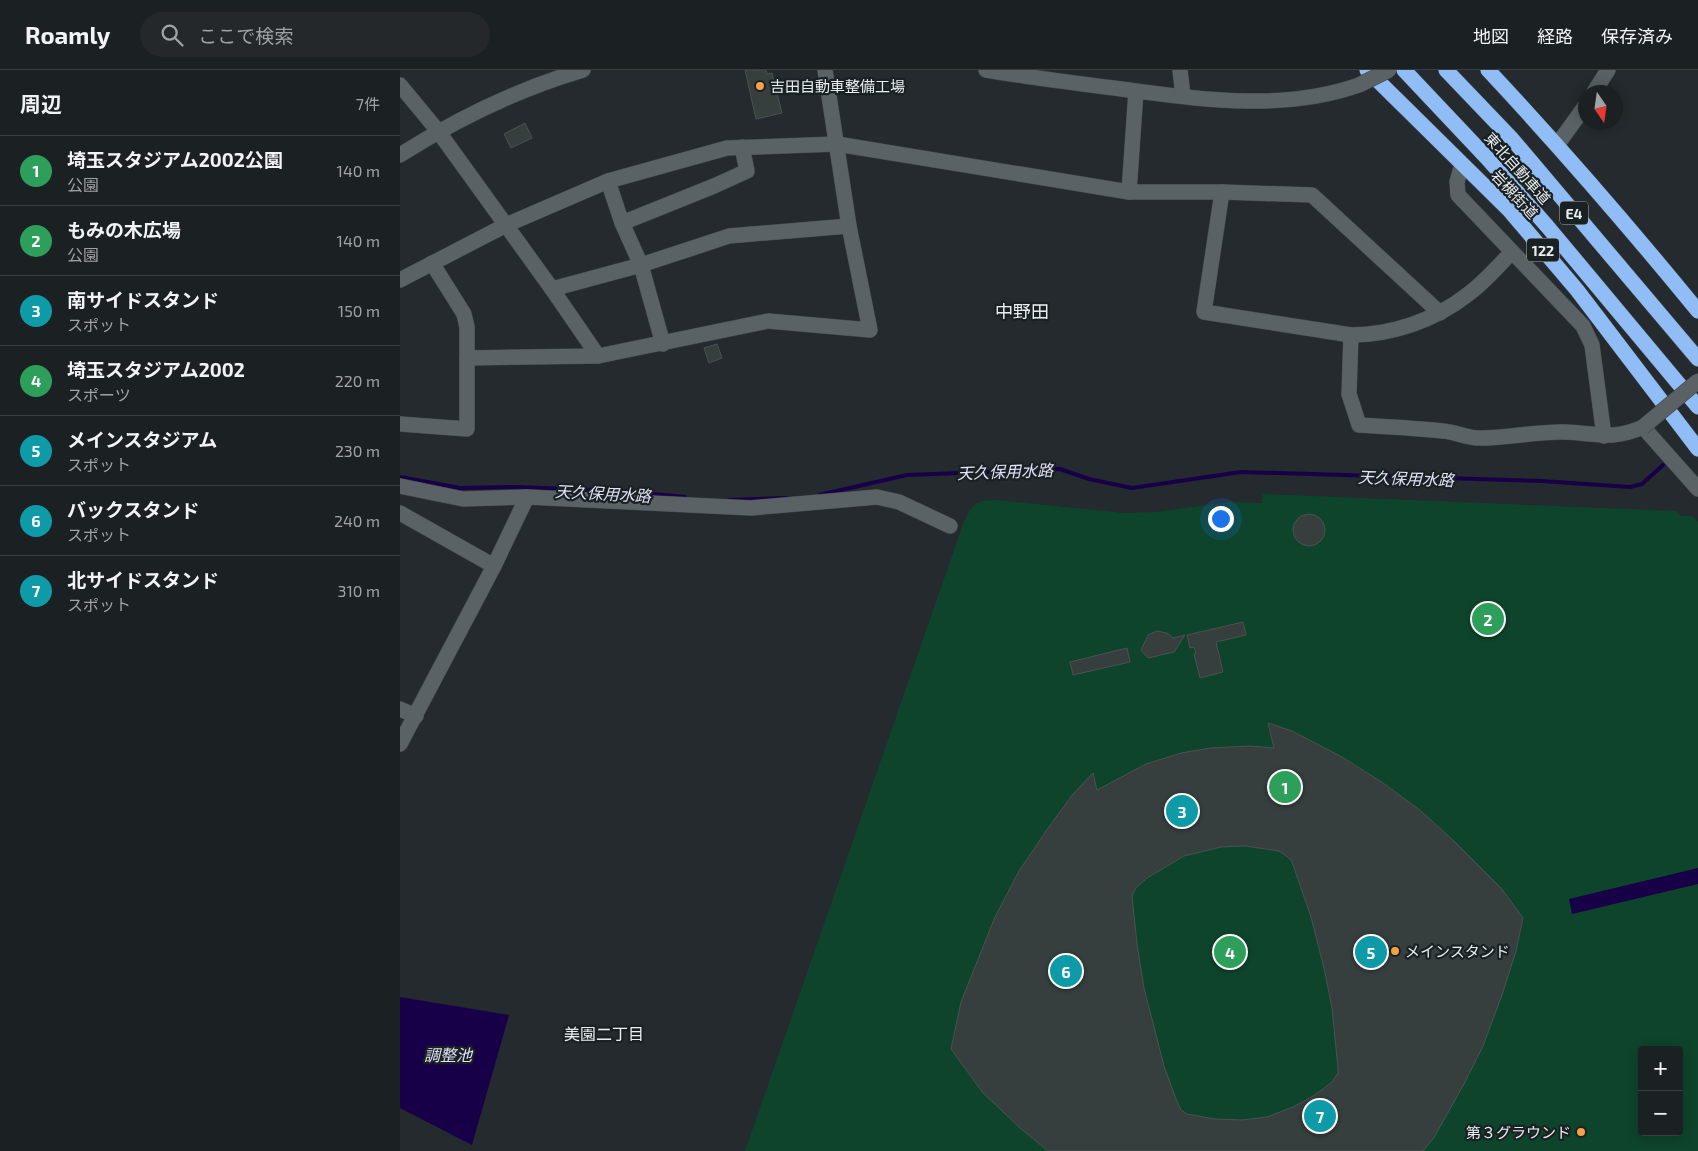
<!DOCTYPE html>
<html lang="ja">
<head>
<meta charset="utf-8">
<style>
	body { margin:0; font-family:"Exo 2","Noto Sans JP",sans-serif; background:#24282a; color:#f1f3f6 }
	.controls { position:absolute; right:15px; bottom:15px; display:grid; overflow:hidden; border-radius:5px; box-shadow:0 2px 12px #0003 }
	.controls button { width:45px; height:45px; display:grid; place-items:center; padding:0; border:0; border-bottom:1px solid #393e40; background:#1b2022; color:#f1f3f6; font:25px sans-serif }
	.compass { position:absolute; left:1178px; top:15px; width:45px; height:45px; border-radius:50%; background:#1b2022; box-shadow:0 2px 12px #0003; rotate:167deg }
	.you { position:absolute; left:820px; top:448px; width:18px; height:18px; margin:-12px; border:4px solid #fff; border-radius:50%; background:#1a73e8; box-shadow:0 0 0 8px #1a73e833 }
	.badge { display:grid; place-items:center; width:32px; height:32px; border-radius:50%; background:#f7a248; color:#fff; font-size:16px; font-weight:700 }
	.pin { position:absolute; translate:-50% -50%; border:2px solid #fff; box-shadow:0 1px 5px #0006 }
	.list { margin:0; padding:0; list-style:none }
	h2 { display:flex; justify-content:space-between; align-items:center; height:65px; margin:0; padding:0 20px; font-size:21px }
	h2 small { font-size:16px; font-weight:400; color:#a0a3a5 }
	.list li { display:grid; grid-template-columns:32px 1fr auto; gap:15px; align-items:center; box-sizing:border-box; height:70px; padding:0 20px; border-top:1px solid #393e40 }
	.list b { display:block; font-size:19px; white-space:nowrap }
	.list p { margin:0; font-size:16px; white-space:nowrap; color:#a0a3a5 }
	.list em { font-size:16px; font-style:normal; color:#a0a3a5 }
	.icon { flex:none; width:28px; height:28px; fill:none; stroke:currentColor; stroke-width:2; stroke-linecap:round; stroke-linejoin:round }
	.map { position:relative; flex:none; width:1298px; height:1081px; overflow:hidden }
	header { display:flex; align-items:center; gap:30px; box-sizing:border-box; height:70px; padding:0 25px; background:#1b2022; border-bottom:1px solid #393e40 }
	header strong { font-size:24px }
	nav { display:flex; gap:28px; margin-inline-start:auto; font-size:18px }
	.search { width:350px; height:45px; background:#24282a; display:flex; align-items:center; gap:12px; box-sizing:border-box; padding:0 18px; border-radius:28px; color:#a0a3a5; font-size:19px }
	main { display:flex }
	aside { flex:1; background:#1b2022 }
	.map>svg:first-child { display:block }
</style>
</head>
<body>
<header>
<strong>Roamly</strong>
<div class="search"><svg class="icon" aria-label="search" viewBox="0 0 24 24"><circle cx="10" cy="10" r="6"/><path d="M15 15l6 6"/></svg>ここで検索</div>
<nav><a>地図</a><a>経路</a><a>保存済み</a></nav>
</header>
<main>
<aside>
<h2>周辺<small>7件</small></h2>
<ul class="list">
<li><span class="badge" style="background:#2e9e5b">1</span><div><b>埼玉スタジアム2002公園</b><p>公園</p></div><em>140 m</em></li>
<li><span class="badge" style="background:#2e9e5b">2</span><div><b>もみの木広場</b><p>公園</p></div><em>140 m</em></li>
<li><span class="badge" style="background:#0f9aa8">3</span><div><b>南サイドスタンド</b><p>スポット</p></div><em>150 m</em></li>
<li><span class="badge" style="background:#2e9e5b">4</span><div><b>埼玉スタジアム2002</b><p>スポーツ</p></div><em>220 m</em></li>
<li><span class="badge" style="background:#0f9aa8">5</span><div><b>メインスタジアム</b><p>スポット</p></div><em>230 m</em></li>
<li><span class="badge" style="background:#0f9aa8">6</span><div><b>バックスタンド</b><p>スポット</p></div><em>240 m</em></li>
<li><span class="badge" style="background:#0f9aa8">7</span><div><b>北サイドスタンド</b><p>スポット</p></div><em>310 m</em></li>
</ul>
</aside>
<div class="map">
<svg width="1298" height="1081" viewBox="0 0 1298 1081">
	<rect width="100%" height="100%" fill="#242a2d"/>
	<!-- green -->
	<path fill="#0e442c" fill-rule="evenodd" d="M863 424 1276 441 1281 446H1293L1298 452V1081H345L563 454C572 436 573 430 595 430L724 443 755 442 830 432 862 433ZM1242 980H1279V1062H1242Z"/>
	<!-- water -->
	<g fill="#180048">
		<polygon points="1298,798 1298,814 1172,844 1169,829"/>
		<polygon points="0,927 109,945 72,1075 0,1038"/>
	</g>
	<g fill="none" stroke-linecap="round" stroke-linejoin="round">
		<!-- stream -->
		<g stroke="#180048" stroke-width="4">
			<polyline points="0,407 60,418 117,417 220,421 285,427"/>
			<polyline points="419,425 507,405 660,399 689,409 732,418 841,402 1142,411 1230,417 1242,414 1263,395"/>
			<polyline points="329,430 387,428"/>
		</g>
	</g>
	<!-- building -->
	<g fill="#363e3e" stroke="#4a5251" fill-rule="evenodd">
		<polygon points="345,0 366,0 367,4 372,3 382,43 356,49"/>
		<polygon points="125,53 132,68 111,78 104,64"/>
		<polygon points="317,274 322,288 309,293 304,278"/>
		<circle cx="909" cy="460" r="16"/>
		<polygon points="843,552 846,565 816,572 823,602 800,608 794,584 796,583 794,577 790,578 787,565"/>
		<polygon points="757,561 767,563 773,568 785,565 774,582 748,588 741,580 748,565"/>
		<polygon points="727,578 730,592 673,605 670,592"/>
		<path d="M868 653 892 661 942 687 983 713 1021 741 1054 771 1101 818 1123 848 1116 881 1102 925 1083 976 1063 1016 1033 1069 1023 1081H648L620 1058 583 1023 551 979 561 932 595 847 619 801 646 761 673 724 693 703 697 720 746 694 781 683 810 678 850 676 874 678ZM845 776 879 781 889 788 892 792 911 847 924 898 932 938 938 998V1003L932 1012 915 1025 893 1037 867 1047 842 1050 815 1049 787 1044 781 1040 776 1029 764 996 744 918 737 874 732 826 735 819 747 808 784 786 821 777Z"/>
	</g>
	<g fill="none" stroke-linecap="round" stroke-linejoin="round">
		<defs>
			<g id="street">
				<path d="M586 0C633 8 681 14 729 20 806 30 885 41 959 15"/>
				<polyline points="780,0 783,26"/>
				<polyline points="0,15 38,61 152,219 198,286"/>
				<polyline points="1194,22 1208,0"/>
				<polyline points="1157,75 1186,35"/>
				<path d="M0 85C57 49 118 19 183 0"/>
				<polyline points="1062,94 1057,112 1058,125 1183,256 1192,275 1204,366"/>
				<polyline points="208,111 222,153 241,195 263,274"/>
				<polyline points="729,122 736,21"/>
				<path d="M822 122 804 242 951 265C992 265 1035 250 1067 225 1084 213 1098 196 1112 182"/>
				<polyline points="222,153 314,116 347,101 342,77"/>
				<polyline points="32,193 64,244 67,257 67,288 198,286 368,251 470,260 449,156 425,0"/>
				<polyline points="0,210 106,155 208,111 327,78 437,74 729,122 822,122 912,125 1040,243"/>
				<polyline points="152,219 241,195 329,166 449,156"/>
				<path d="M951 265 949 324 959 355C987 357 1016 358 1043 361 1055 362 1065 367 1077 368 1106 369 1135 361 1164 362 1196 363 1211 371 1243 357L1298 419"/>
				<polyline points="0,354 67,359 67,288"/>
				<polyline points="0,416 63,429 127,427 351,438 477,427 499,432 550,456"/>
				<polyline points="0,443 94,496"/>
				<polyline points="0,639 16,646"/>
				<polyline points="0,674 94,496 127,427"/>
			</g>
			<g id="highway">
				<polyline points="967,0 1109,140 1177,220 1298,379"/>
				<polyline points="1004,0 1087,88 1147,156 1298,337"/>
				<polyline points="1046,0 1112,69 1298,289"/>
				<path d="M1088 0C1161 78 1230 158 1298 241"/>
			</g>
		</defs>
		<!-- street casing -->
		<use href="#street" stroke="#424749" stroke-width="16"/>
		<!-- highway casing -->
		<use href="#highway" stroke="#424749" stroke-width="16"/>
		<!-- street -->
		<use href="#street" stroke="#5a6265" stroke-width="15"/>
		<!-- highway -->
		<use href="#highway" stroke="#90bdf5" stroke-width="15"/>
		<defs>
			<g id="street-bridge">
				<polyline points="959,15 989,0"/>
				<polyline points="1243,357 1298,311"/>
			</g>
		</defs>
		<!-- street-bridge casing -->
		<use href="#street-bridge" stroke="#424749" stroke-width="16" stroke-linecap="butt"/>
		<!-- street-bridge -->
		<use href="#street-bridge" stroke="#5a6265" stroke-width="15"/>
	</g>
	<!-- markers -->
	<g fill="#f7a248" stroke="#1a2123" stroke-width="2">
		<circle cx="360" cy="16" r="5"/>
		<circle cx="995" cy="881" r="5"/>
		<circle cx="1181" cy="1062" r="5"/>
	</g>
	<g text-anchor="middle" dominant-baseline="central" stroke-width="4.5" stroke-linejoin="round" paint-order="stroke">
		<!-- shield labels -->
		<g fill="#1a2123" stroke="#abb0b2" stroke-width="1">
			<rect x="1160" y="131.5" width="28" height="23" rx="4"/>
			<rect x="1127" y="168.5" width="32" height="23" rx="4"/>
		</g>
		<g font-size="14" font-weight="bold" fill="#e9edef">
			<text x="1174" y="143">E4</text>
			<text x="1143" y="180">122</text>
		</g>
		<!-- poi labels -->
		<g font-size="15" fill="#e9edef" stroke="#1a2123" text-anchor="start">
			<text x="370" y="16">吉田自動車整備工場</text>
			<text x="1005" y="881">メインスタンド</text>
			<text x="1171" y="1062" text-anchor="end">第３グラウンド</text>
		</g>
		<!-- street labels -->
		<g font-size="15" fill="#e9edef" stroke="#1a2123">
			<text transform="translate(1118 98) rotate(48)">東北自動車道</text>
			<text transform="translate(1115 124) rotate(47)">岩槻街道</text>
		</g>
		<!-- water labels -->
		<g font-size="16" font-style="italic" fill="#e1e1f7" stroke="#1a2123">
			<text transform="translate(605 401) rotate(-2)">天久保用水路</text>
			<text transform="translate(1006 408) rotate(2)">天久保用水路</text>
			<text transform="translate(203 423) rotate(3)">天久保用水路</text>
			<text x="48" y="984">調整池</text>
		</g>
		<!-- neighbourhood labels -->
		<g font-size="16" fill="#e9edef" stroke="#1a2123">
			<text x="204" y="963">美園二丁目</text>
		</g>
		<!-- quarter labels -->
		<g font-size="18" fill="#e9edef" stroke="#1a2123">
			<text x="622" y="241">中野田</text>
		</g>
	</g>
</svg>
<div class="controls">
<button>+</button>
<button>−</button>
</div>
<svg class="compass" viewBox="-18 -18 36 36"><path d="M0-13l5 13h-10z" fill="#e53935"/><path d="M0 13l5-13h-10z" fill="#a0a3a5"/></svg>
<div class="you"></div>
<div class="pin badge" style="left:885px;top:717px;background:#2e9e5b">1</div>
<div class="pin badge" style="left:1088px;top:549px;background:#2e9e5b">2</div>
<div class="pin badge" style="left:782px;top:741px;background:#0f9aa8">3</div>
<div class="pin badge" style="left:830px;top:882px;background:#2e9e5b">4</div>
<div class="pin badge" style="left:971px;top:882px;background:#0f9aa8">5</div>
<div class="pin badge" style="left:666px;top:901px;background:#0f9aa8">6</div>
<div class="pin badge" style="left:920px;top:1046px;background:#0f9aa8">7</div>
</div>
</main>
</body>
</html>
